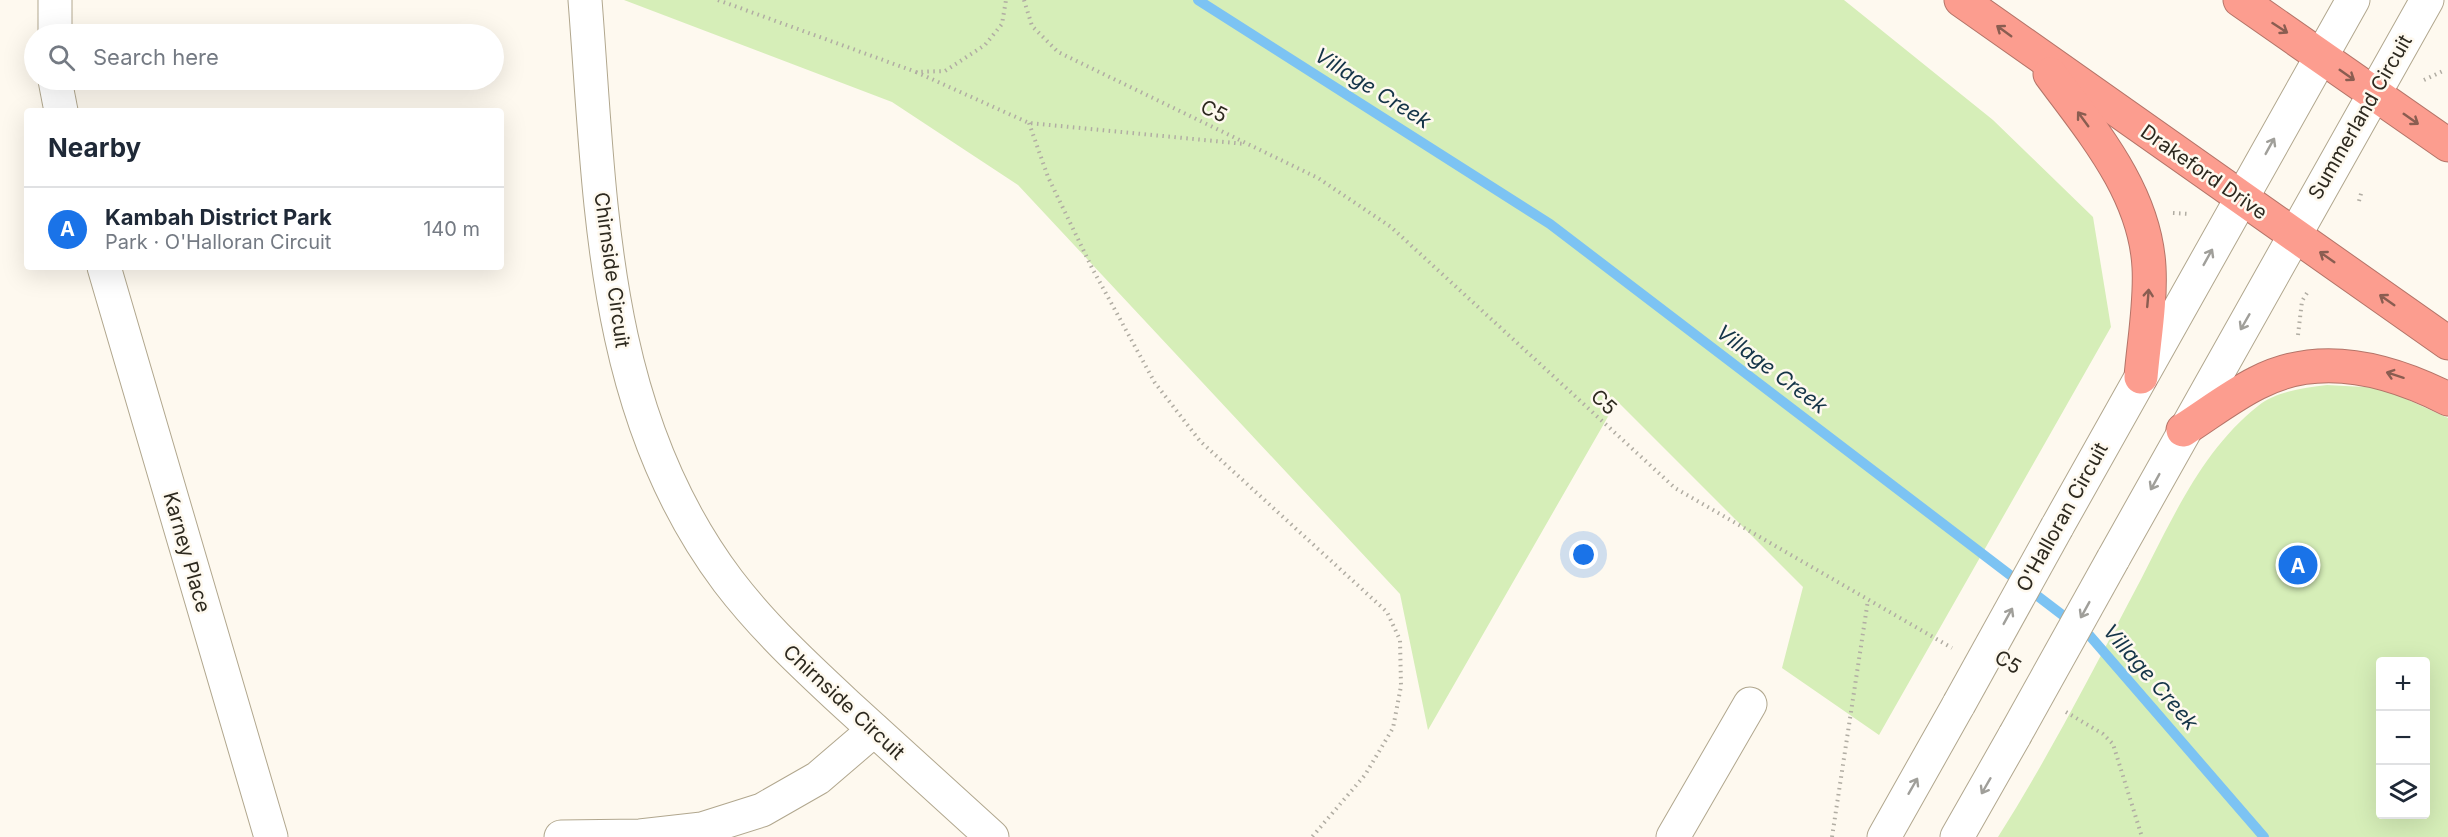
<!DOCTYPE html>
<html lang="en">
<head>
<meta charset="utf-8">
<style>
	body { margin:0; font-family:Inter,sans-serif; background:#f6f6f7; color:#1f2937 }
	.controls { position:absolute; right:18px; bottom:18px; display:grid; overflow:hidden; border-radius:6px; box-shadow:0 6px 24px #0002 }
	.controls button { width:54px; height:54px; display:grid; place-items:center; padding:0; border:0; border-bottom:2px solid #e0e1e3; background:#fff; color:#1f2937; font:30px sans-serif }
	.you { position:absolute; left:1584px; top:555px; width:21px; height:21px; margin:-15px; border:4px solid #fff; border-radius:50%; background:#1a73e8; box-shadow:0 0 0 9px #1a73e833 }
	.badge { display:grid; place-items:center; width:39px; height:39px; border-radius:50%; background:#1a73e8; color:#fff; font-size:20px; font-weight:700 }
	.pin { position:absolute; translate:-50% -50%; border:3px solid #fff; box-shadow:0 2px 6px #0006 }
	.list { margin:0; padding:0; list-style:none }
	h2 { display:flex; justify-content:space-between; align-items:center; height:78px; margin:0; padding:0 24px; font-size:26px }
	h2 small { font-size:20px; font-weight:400; color:#747a83 }
	.list li { display:grid; grid-template-columns:39px 1fr auto; gap:18px; align-items:center; box-sizing:border-box; height:84px; padding:0 24px; border-top:2px solid #e0e1e3 }
	.list b { display:block; font-size:22px; white-space:nowrap }
	.list p { margin:0; font-size:20px; white-space:nowrap; color:#747a83 }
	.list em { font-size:20px; font-style:normal; color:#747a83 }
	.icon { flex:none; width:33px; height:33px; fill:none; stroke:currentColor; stroke-width:2; stroke-linecap:round; stroke-linejoin:round }
	.map { position:relative; flex:none; width:2448px; height:837px; overflow:hidden }
	.search { position:absolute; background:#fff; box-shadow:0 6px 24px #0002; left:24px; top:24px; width:480px; height:66px; display:flex; align-items:center; gap:15px; box-sizing:border-box; padding:0 21px; border-radius:33px; color:#747a83; font-size:22px }
	.panel { position:absolute; background:#fff; box-shadow:0 6px 24px #0002; left:24px; top:108px; width:480px; height:162px; border-radius:6px }
	.map>svg:first-child { display:block }
</style>
</head>
<body>
<div class="map">
<svg width="2448" height="837" viewBox="0 0 2448 837">
	<rect width="100%" height="100%" fill="#fef9ef"/>
	<!-- green -->
	<g fill="#d6eeb8" fill-rule="evenodd">
		<polygon points="624,0 1844,0 1993,120 2093,217 2111,327 1879,735 1782,668 1803,587 1617,401 1428,730 1400,594 1018,185 892,102"/>
		<path d="M2327 385 2382 388 2448 418V837H1998C2046 761 2087 682 2129 602 2166 534 2196 455 2258 406 2276 391 2304 388 2327 385ZM2380 662H2426V814H2380Z"/>
	</g>
	<g fill="none" stroke-linecap="round" stroke-linejoin="round">
		<!-- stream -->
		<polyline stroke="#7cc3f3" stroke-width="10" points="1198,0 1550,224 2090,636 2264,837"/>
		<defs>
			<g id="minor">
				<polyline points="55,0 55,34"/>
				<path d="M585 0C601 202 600 411 728 581 763 627 805 666 847 705 895 749 943 793 992 837"/>
				<polyline points="55,80 61,111"/>
				<polyline points="104,267 271,837"/>
				<polyline points="2057,527 2353,0"/>
				<polyline points="2113,559 2427,0"/>
				<polyline points="561,837 640,836 702,829 762,810 818,778 874,730"/>
				<polyline points="1673,837 1750,704"/>
				<polyline points="1884,837 1959,704"/>
				<polyline points="1957,837 2015,735"/>
			</g>
			<g id="highway">
				<polyline points="1961,0 2448,343"/>
				<polyline points="2240,0 2448,145"/>
				<path d="M2050 74C2092 131 2145 192 2149 267 2151 303 2144 341 2141 377"/>
				<path d="M2183 430C2208 414 2231 396 2257 383 2320 350 2389 369 2448 399"/>
			</g>
		</defs>
		<!-- minor casing -->
		<use href="#minor" stroke="#b1a78e" stroke-width="35"/>
		<!-- highway casing -->
		<use href="#highway" stroke="#b47468" stroke-width="35"/>
		<!-- path -->
		<g stroke="#b1ada3" stroke-width="4" stroke-dasharray="1.5 4.5" stroke-linecap="butt">
			<polyline points="718,0 916,72 945,71 985,45 1002,24 1006,0"/>
			<polyline points="1024,0 1032,26 1058,52 1318,178 1391,227 1675,488 1952,648"/>
			<polyline points="916,72 1029,123 1245,144"/>
			<polyline points="2424,80 2443,71"/>
			<polyline points="1029,123 1048,177 1092,268 1155,383 1200,441 1387,612 1400,640 1401,686 1393,728 1365,775 1312,837"/>
			<polyline points="2359,201 2362,190"/>
			<polyline points="2173,213 2190,214"/>
			<polyline points="2298,335 2302,301 2307,293"/>
			<polyline points="2066,712 2103,734 2113,744 2142,837"/>
			<polyline points="1832,837 1868,600"/>
		</g>
		<!-- minor -->
		<use href="#minor" stroke="#fff" stroke-width="33"/>
		<!-- highway -->
		<use href="#highway" stroke="#fc9d8f" stroke-width="33"/>
		<defs>
			<g id="minor-bridge">
				<polyline points="1959,704 2057,527"/>
				<polyline points="2015,735 2113,559"/>
			</g>
		</defs>
		<!-- minor-bridge casing -->
		<use href="#minor-bridge" stroke="#b1a78e" stroke-width="35" stroke-linecap="butt"/>
		<!-- minor-bridge -->
		<use href="#minor-bridge" stroke="#fff" stroke-width="33"/>
	</g>
	<!-- one-way arrows -->
	<defs><path id="oneway-shaft" d="M-6 0H5M1.5-3L5.5 0L1.5 3" fill="none" stroke-width="1.6" stroke-linecap="round" stroke-linejoin="round" transform="scale(1.5)"/></defs>
	<g stroke="#8a5d51">
		<use href="#oneway-shaft" transform="translate(2280 28) rotate(33)"/>
		<use href="#oneway-shaft" transform="translate(2004 31) rotate(-144)"/>
		<use href="#oneway-shaft" transform="translate(2347 75) rotate(35)"/>
		<use href="#oneway-shaft" transform="translate(2083 119) rotate(-126)"/>
		<use href="#oneway-shaft" transform="translate(2411 119) rotate(35)"/>
		<use href="#oneway-shaft" transform="translate(2327 257) rotate(-145)"/>
		<use href="#oneway-shaft" transform="translate(2148 298) rotate(-85)"/>
		<use href="#oneway-shaft" transform="translate(2387 300) rotate(-145)"/>
		<use href="#oneway-shaft" transform="translate(2395 375) rotate(-162)"/>
	</g>
	<g stroke="#a09f9a">
		<use href="#oneway-shaft" transform="translate(2270 146) rotate(-61)"/>
		<use href="#oneway-shaft" transform="translate(2208 257) rotate(-61)"/>
		<use href="#oneway-shaft" transform="translate(2245 322) rotate(120)"/>
		<use href="#oneway-shaft" transform="translate(2155 482) rotate(119)"/>
		<use href="#oneway-shaft" transform="translate(2085 610) rotate(119)"/>
		<use href="#oneway-shaft" transform="translate(2008 616) rotate(-61)"/>
		<use href="#oneway-shaft" transform="translate(1913 786) rotate(-60)"/>
		<use href="#oneway-shaft" transform="translate(1986 786) rotate(120)"/>
	</g>
	<g text-anchor="middle" dominant-baseline="central" stroke-width="5" stroke-linejoin="round" paint-order="stroke">
		<!-- street labels -->
		<g font-size="20" fill="#2d291f" stroke="#fef9ef">
			<text transform="translate(1214 111) rotate(26)">C5</text>
			<text transform="translate(2360 117) rotate(-60)">Summerland Circuit</text>
			<text transform="translate(2204 172) rotate(35)">Drakeford Drive</text>
			<text transform="translate(612 270) rotate(82)">Chirnside Circuit</text>
			<text transform="translate(1604 402) rotate(43)">C5</text>
			<text transform="translate(2062 517) rotate(-61)">O'Halloran Circuit</text>
			<text transform="translate(187 552) rotate(74)">Karney Place</text>
			<text transform="translate(2008 662) rotate(30)">C5</text>
			<text transform="translate(844 702) rotate(43)">Chirnside Circuit</text>
		</g>
		<!-- water labels -->
		<g font-size="21" font-style="italic" fill="#143448" stroke="#fef9ef">
			<text transform="translate(1373 88) rotate(32)">Village Creek</text>
			<text transform="translate(1772 369) rotate(37)">Village Creek</text>
			<text transform="translate(2151 677) rotate(49)">Village Creek</text>
		</g>
	</g>
</svg>
<div class="controls">
<button>+</button>
<button>−</button>
<button><svg class="icon" aria-label="layers" viewBox="0 0 24 24"><path d="M12 4l9 5-9 5-9-5zM3 14l9 5 9-5"/></svg></button>
</div>
<div class="you"></div>
<div class="pin badge" style="left:2298px;top:565px">A</div>
<div class="search"><svg class="icon" aria-label="search" viewBox="0 0 24 24"><circle cx="10" cy="10" r="6"/><path d="M15 15l6 6"/></svg>Search here</div>
<section class="panel">
<h2>Nearby<small></small></h2>
<ul class="list">
<li><span class="badge">A</span><div><b>Kambah District Park</b><p>Park · O'Halloran Circuit</p></div><em>140 m</em></li>
</ul>
</section>
</div>
</body>
</html>
